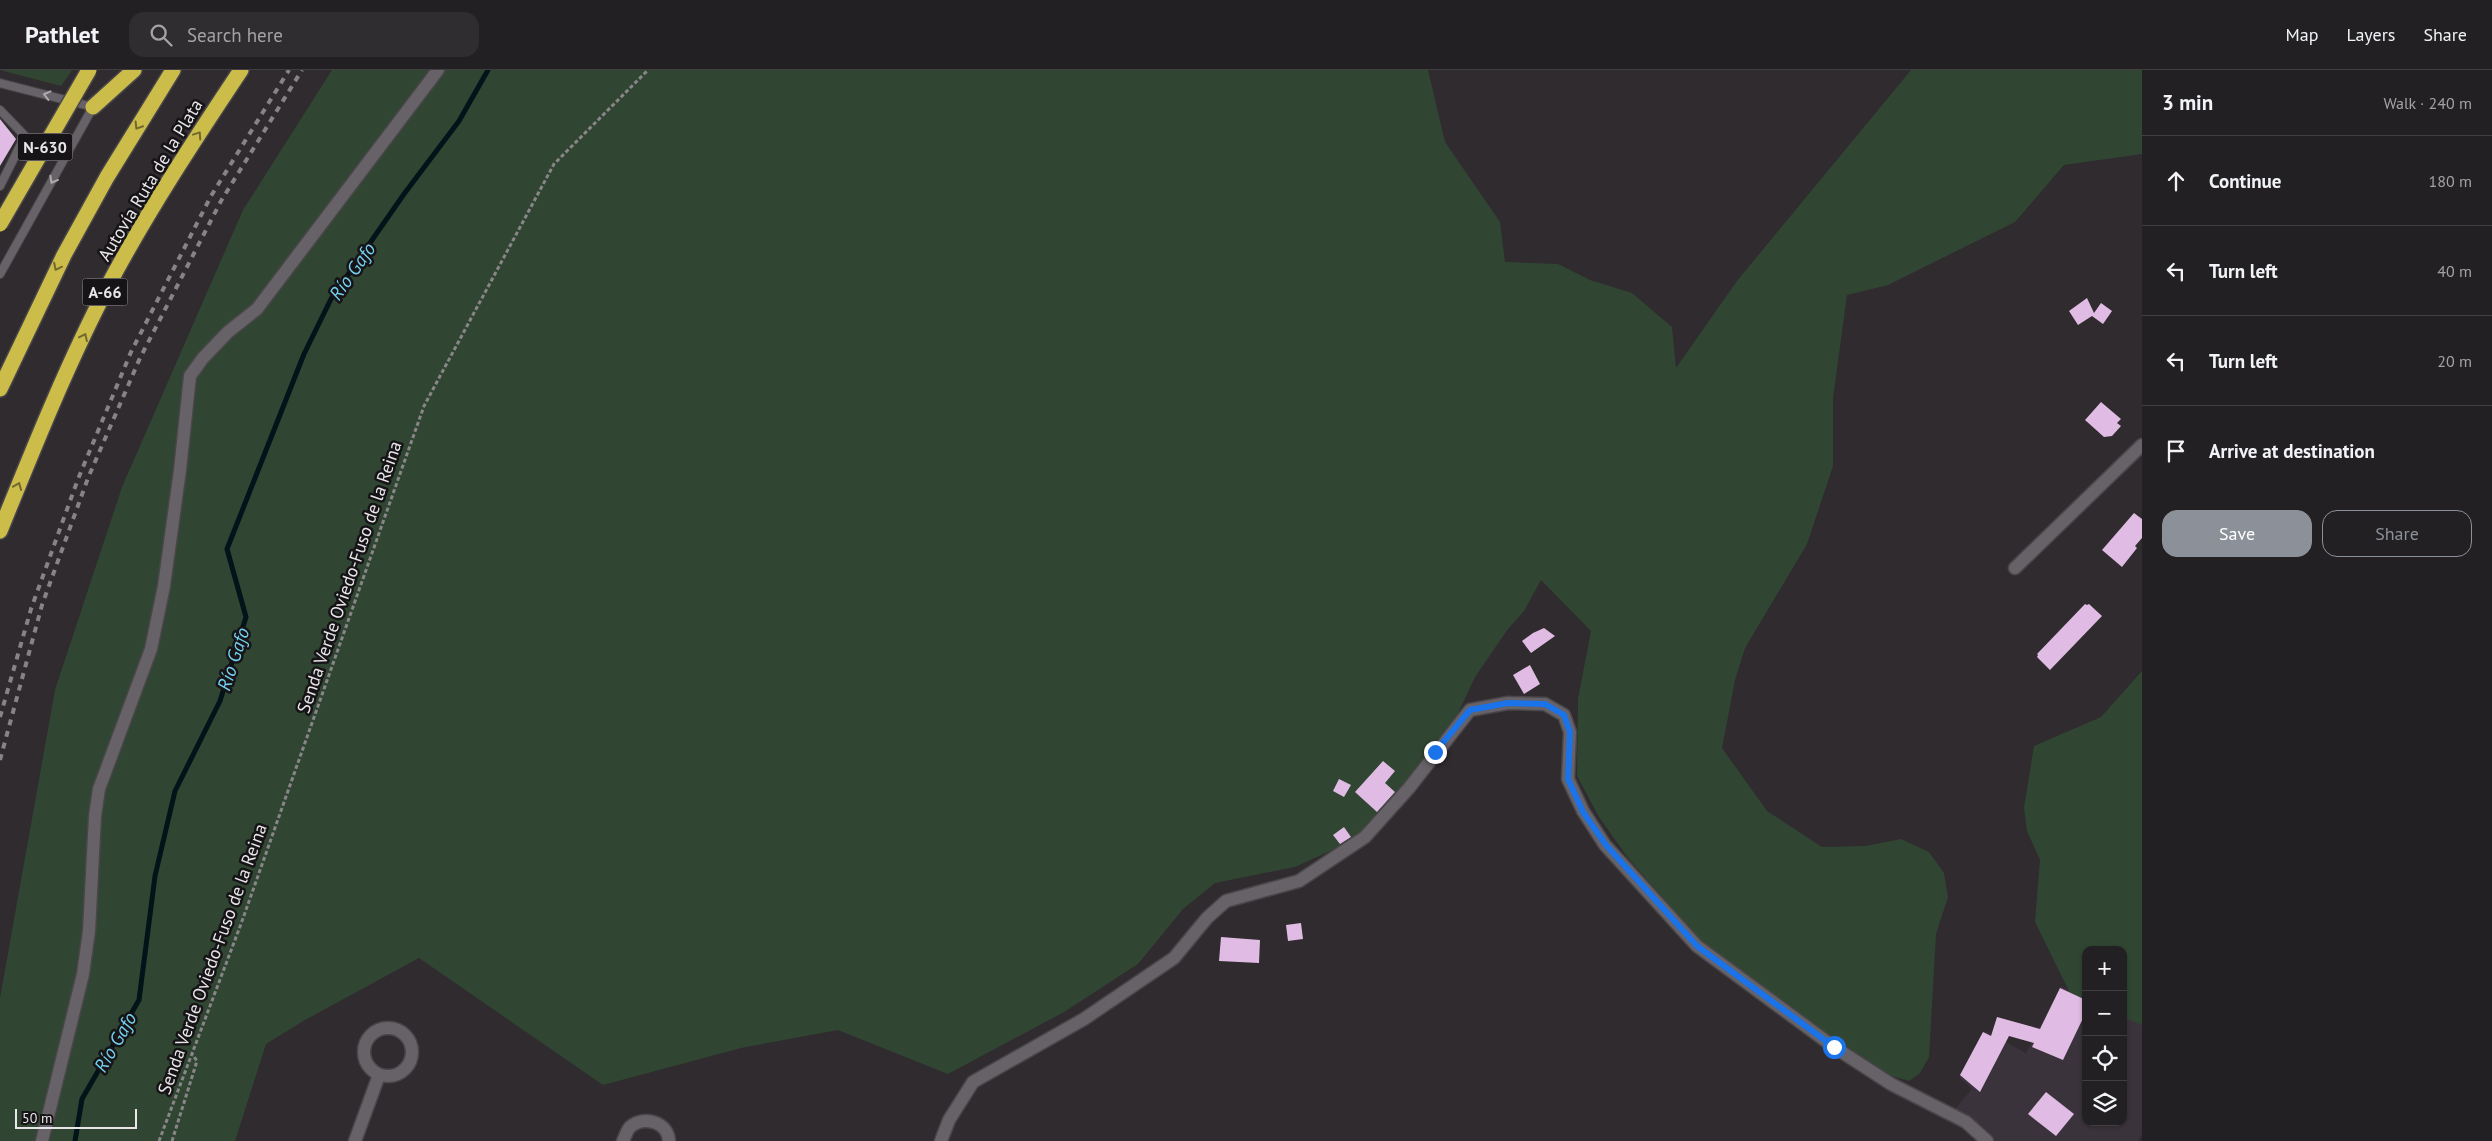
<!DOCTYPE html>
<html lang="en">
<head>
<meta charset="utf-8">
<style>
	body { margin:0; font-family:"PT Sans",sans-serif; background:#2f2d30; color:#f1f3f6 }
	.controls { position:absolute; right:15px; bottom:15px; display:grid; overflow:hidden; border-radius:10px; box-shadow:0 1px 4px #0004 }
	.controls button { width:45px; height:45px; display:grid; place-items:center; padding:0; border:0; border-bottom:1px solid #403e41; background:#232023; color:#f1f3f6; font:25px sans-serif }
	.scale { position:absolute; left:15px; bottom:12px; width:122px; box-sizing:border-box; padding-left:5px; border:2px solid #e9e6e9; border-top:0; font-size:14px; line-height:18px; white-space:nowrap; color:#e9e6e9; -webkit-text-stroke:4px #161416; paint-order:stroke }
	.stop { position:absolute; width:15px; height:15px; margin:-11px; border:4px solid #1a73e8; border-radius:50%; background:#fff }
	.stop.end { background:#1a73e8; border-color:#fff; box-shadow:0 1px 5px #0008 }
	.list { margin:0; padding:0; list-style:none }
	h2 { display:flex; justify-content:space-between; align-items:center; height:65px; margin:0; padding:0 20px; font-size:21px }
	h2 small { font-size:16px; font-weight:400; color:#a3a3a6 }
	.list li { display:grid; grid-template-columns:32px 1fr auto; gap:15px; align-items:center; box-sizing:border-box; height:90px; padding:0 20px; border-top:1px solid #403e41 }
	.list b { display:block; font-size:19px; white-space:nowrap }
	.list em { font-size:16px; font-style:normal; color:#a3a3a6 }
	.actions { display:flex; gap:10px; padding:15px 20px }
	.actions a { flex:1; padding:11px 0; border:1px solid #8c9099; border-radius:15px; text-align:center; font-size:18px; color:#8c9099 }
	.actions .main { background:#8c9099; color:#fff }
	.icon { flex:none; width:28px; height:28px; fill:none; stroke:currentColor; stroke-width:2; stroke-linecap:round; stroke-linejoin:round }
	.map { position:relative; flex:none; width:2142px; height:1071px; overflow:hidden }
	header { display:flex; align-items:center; gap:30px; box-sizing:border-box; height:70px; padding:0 25px; background:#232023; border-bottom:1px solid #403e41 }
	header strong { font-size:24px }
	nav { display:flex; gap:28px; margin-inline-start:auto; font-size:18px }
	.search { width:350px; height:45px; background:#2f2d30; display:flex; align-items:center; gap:12px; box-sizing:border-box; padding:0 18px; border-radius:15px; color:#a3a3a6; font-size:19px }
	main { display:flex }
	aside { flex:1; background:#232023 }
	.map>svg:first-child { display:block }
</style>
</head>
<body>
<header>
<strong>Pathlet</strong>
<div class="search"><svg class="icon" aria-label="search" viewBox="0 0 24 24"><circle cx="10" cy="10" r="6"/><path d="M15 15l6 6"/></svg>Search here</div>
<nav><a>Map</a><a>Layers</a><a>Share</a></nav>
</header>
<main>
<div class="map">
<svg width="2142" height="1071" viewBox="0 0 2142 1071">
	<rect width="100%" height="100%" fill="#2f2b2f"/>
	<!-- built -->
	<polygon fill="#3b333b" points="2061,916 2086,928 2086,1052 2123,1052 2123,945 2142,954 2142,1064 2138,1071 1995,1071 1955,1039 1972,1019 1959,1007 1985,961 2026,983"/>
	<!-- green -->
	<g fill="#304632">
		<polygon points="0,0 72,0 61,16"/>
		<polygon points="332,0 1428,0 1445,72 1500,152 1505,192 1558,194 1590,210 1632,223 1672,257 1676,298 1737,211 1911,0 2142,0 2142,84 2064,95 2015,152 1888,215 1847,225 1833,328 1833,396 1807,474 1745,578 1735,610 1722,678 1767,741 1822,777 1866,776 1901,769 1929,782 1944,803 1948,827 1936,864 1929,987 1920,1003 1909,1011 1889,1005 1822,961 1699,869 1628,788 1599,747 1577,706 1578,629 1591,561 1541,510 1524,541 1508,559 1475,607 1455,650 1382,746 1341,776 1295,797 1215,813 1183,839 1138,894 1064,942 948,1004 838,960 741,978 603,1015 419,888 305,950 266,974 235,1071 0,1071 0,928 55,620 122,417 243,140"/>
		<polygon points="2142,601 2142,955 2123,947 2123,880 2086,880 2086,930 2070,923 2035,852 2040,790 2027,761 2024,738 2034,676 2101,647"/>
	</g>
	<g fill="none" stroke-linecap="round" stroke-linejoin="round">
		<!-- stream -->
		<polyline stroke="#031319" stroke-width="5" points="75,1071 82,1029 139,930 155,806 175,721 220,631 246,547 227,479 304,284 331,229 404,124 459,51 488,0"/>
	</g>
	<!-- building -->
	<g fill="#e0bbe3">
		<polygon points="0,49 16,69 0,96"/>
		<polygon points="2087,228 2094,243 2101,233 2112,241 2103,254 2092,246 2078,255 2069,241"/>
		<polygon points="2101,332 2121,349 2117,353 2121,356 2112,366 2104,367 2085,350"/>
		<polygon points="2134,443 2142,449 2142,468 2135,476 2137,478 2122,497 2102,480"/>
		<polygon points="2085,534 2087,535 2089,534 2102,546 2050,600 2037,587 2038,585 2037,584"/>
		<polygon points="1544,558 1555,566 1531,583 1522,571 1533,563"/>
		<polygon points="1530,595 1540,614 1524,624 1513,605"/>
		<polygon points="1383,691 1395,701 1385,713 1395,722 1377,742 1355,722"/>
		<polygon points="1339,709 1351,715 1344,727 1333,721"/>
		<polygon points="1344,757 1351,767 1340,774 1333,765"/>
		<polygon points="1301,853 1303,869 1288,871 1286,855"/>
		<polygon points="1221,867 1260,870 1259,893 1219,891"/>
		<polygon points="2060,918 2086,930 2086,942 2063,990 2032,977 2034,973 2009,966 1980,1022 1960,1005 1983,962 1991,966 1997,947 2040,959"/>
		<polygon points="2046,1022 2074,1044 2056,1066 2028,1044"/>
	</g>
	<g fill="none" stroke-linecap="round" stroke-linejoin="round">
		<defs>
			<g id="lane">
				<polyline points="0,13 93,37 0,204"/>
				<polyline points="0,40 25,66 0,116"/>
			</g>
			<g id="street">
				<polyline points="2015,498 2142,375"/>
				<circle cx="388" cy="982" r="24"/>
				<polyline points="42,1071 83,904 89,861 95,746 99,719 151,579 164,516 180,400 190,306 203,288 228,262 257,239 438,0"/>
				<polyline points="355,1071 379,1005"/>
				<path d="M623 1071C625 1067 627 1060 630 1057 644 1045 668 1052 669 1071"/>
				<polyline points="941,1071 949,1050 973,1012 1084,949 1174,888 1207,848 1226,831 1299,811 1365,767 1409,718 1470,640 1508,633 1545,634 1564,645 1570,662 1568,709 1583,741 1605,775 1697,876 1834,977 1891,1014 1966,1052 1987,1071"/>
			</g>
			<g id="highway">
				<polyline points="93,37 134,0"/>
				<polyline points="0,319 64,185 107,107 173,0"/>
				<path d="M0 461C34 377 68 292 110 212 149 139 195 69 241 0"/>
			</g>
		</defs>
		<!-- lane casing -->
		<use href="#lane" stroke="#494649" stroke-width="10"/>
		<!-- street casing -->
		<use href="#street" stroke="#494649" stroke-width="15"/>
		<!-- highway casing -->
		<use href="#highway" stroke="#494649" stroke-width="18"/>
		<!-- path -->
		<g stroke="#898589" stroke-width="3" stroke-dasharray="4 2.5" stroke-linecap="butt">
			<polyline points="159,1071 241,854 424,336 554,94 648,0"/>
			<polyline points="172,1071 197,991 192,984"/>
		</g>
		<!-- lane -->
		<use href="#lane" stroke="#666267" stroke-width="8"/>
		<!-- street -->
		<use href="#street" stroke="#666267" stroke-width="12"/>
		<!-- highway -->
		<use href="#highway" stroke="#ccbc49" stroke-width="15"/>
		<!-- rail -->
		<g stroke="#878387" stroke-width="4" stroke-dasharray="6 6" stroke-linecap="butt">
			<polyline points="0,647 31,539 78,409 131,282 211,126 289,0"/>
			<polyline points="0,690 42,535 88,408 140,288 221,131 302,0"/>
		</g>
		<defs>
			<polyline id="highway-bridge" points="0,154 89,0"/>
		</defs>
		<!-- highway-bridge casing -->
		<use href="#highway-bridge" stroke="#494649" stroke-width="18" stroke-linecap="butt"/>
		<!-- highway-bridge -->
		<use href="#highway-bridge" stroke="#ccbc49" stroke-width="15"/>
	</g>
	<!-- one-way arrows -->
	<defs><path id="oneway-chevron" d="M-2-3.5L2.5 0L-2 3.5" fill="none" stroke-width="1.6" stroke-linecap="round" stroke-linejoin="round" transform="scale(1.25)"/></defs>
	<g stroke="#aeabae">
		<use href="#oneway-chevron" transform="translate(47 25) rotate(-166)"/>
		<use href="#oneway-chevron" transform="translate(53 110) rotate(119)"/>
	</g>
	<g stroke="#716830">
		<use href="#oneway-chevron" transform="translate(138 56) rotate(122)"/>
		<use href="#oneway-chevron" transform="translate(198 65) rotate(-56)"/>
		<use href="#oneway-chevron" transform="translate(57 197) rotate(116)"/>
		<use href="#oneway-chevron" transform="translate(84 267) rotate(-65)"/>
		<use href="#oneway-chevron" transform="translate(18 416) rotate(-68)"/>
	</g>
	<g fill="none" stroke-linecap="round" stroke-linejoin="round">
		<!-- route -->
		<polyline stroke="#1a73e8" stroke-width="6" points="1435,682 1470,640 1508,633 1545,634 1564,645 1570,662 1568,709 1583,742 1606,775 1697,876 1834,977"/>
	</g>
	<g text-anchor="middle" dominant-baseline="central" stroke-width="5" stroke-linejoin="round" paint-order="stroke">
		<!-- shield labels -->
		<g fill="#161416" stroke="#aaa7aa" stroke-width="1">
			<rect x="17.5" y="63.5" width="55" height="27" rx="4"/>
			<rect x="82.5" y="208.5" width="45" height="27" rx="4"/>
		</g>
		<g font-size="16" font-weight="bold" fill="#e9e6e9">
			<text x="45" y="77">N-630</text>
			<text x="105" y="222">A-66</text>
		</g>
		<!-- street labels -->
		<g font-size="18" fill="#e9e6e9" stroke="#161416">
			<text transform="translate(150 110) rotate(-59)">Autovía Ruta de la Plata</text>
			<text transform="translate(349 507) rotate(-71)">Senda Verde Oviedo-Fuso de la Reina</text>
			<text transform="translate(212 889) rotate(-70)">Senda Verde Oviedo-Fuso de la Reina</text>
		</g>
		<!-- water labels -->
		<g font-size="19" font-style="italic" fill="#74d0ef" stroke="#161416">
			<text transform="translate(352 201) rotate(-55)">Río Gafo</text>
			<text transform="translate(233 589) rotate(-72)">Río Gafo</text>
			<text transform="translate(115 972) rotate(-60)">Río Gafo</text>
		</g>
	</g>
</svg>
<div class="controls">
<button>+</button>
<button>−</button>
<button><svg class="icon" aria-label="locate" viewBox="0 0 24 24"><circle cx="12" cy="12" r="6"/><path d="M12 2v4M12 18v4M2 12h4M18 12h4"/></svg></button>
<button><svg class="icon" aria-label="layers" viewBox="0 0 24 24"><path d="M12 4l9 5-9 5-9-5zM3 14l9 5 9-5"/></svg></button>
</div>
<div class="scale">50 m</div>
<div class="stop" style="left:1834px;top:977px"></div>
<div class="stop end" style="left:1435px;top:682px"></div>
</div>
<aside>
<h2>3 min<small>Walk · 240 m</small></h2>
<ul class="list">
<li><svg class="icon" aria-label="ahead" viewBox="0 0 24 24"><path d="M12 20V5M6 11l6-6 6 6"/></svg><div><b>Continue</b></div><em>180 m</em></li>
<li><svg class="icon" aria-label="left" viewBox="0 0 24 24"><path d="M17 20v-9H6M10 6l-5 5 5 5"/></svg><div><b>Turn left</b></div><em>40 m</em></li>
<li><svg class="icon" aria-label="left" viewBox="0 0 24 24"><path d="M17 20v-9H6M10 6l-5 5 5 5"/></svg><div><b>Turn left</b></div><em>20 m</em></li>
<li><svg class="icon" aria-label="arrive" viewBox="0 0 24 24"><path d="M6 21V4h12l-3 4 3 4H6"/></svg><div><b>Arrive at destination</b></div></li>
</ul>
<div class="actions"><a class="main">Save</a><a>Share</a></div>
</aside>
</main>
</body>
</html>
